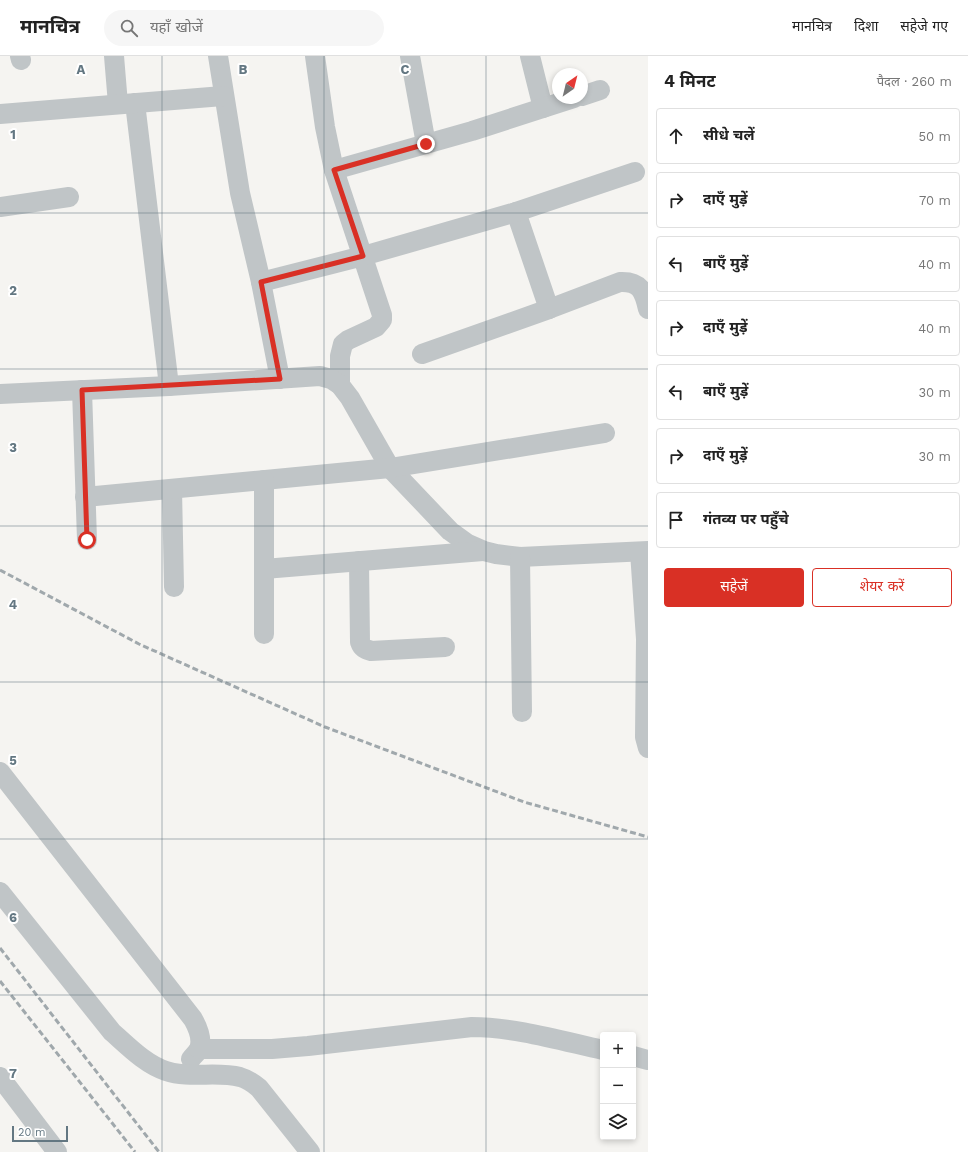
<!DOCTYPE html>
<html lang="hi">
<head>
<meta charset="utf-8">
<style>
	body { margin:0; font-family:"Work Sans","Noto Sans Devanagari",sans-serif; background:#f6f6f6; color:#222 }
	.controls { position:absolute; right:12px; bottom:12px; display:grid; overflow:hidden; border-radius:4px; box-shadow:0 2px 6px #0003 }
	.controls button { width:36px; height:36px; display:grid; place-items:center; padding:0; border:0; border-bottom:1px solid #e0e0e0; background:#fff; color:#222; font:20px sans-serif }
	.compass { position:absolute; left:552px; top:12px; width:36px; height:36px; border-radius:50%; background:#fff; box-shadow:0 2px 6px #0003; rotate:35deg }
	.scale { position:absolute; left:12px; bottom:10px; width:56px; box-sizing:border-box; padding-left:4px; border:2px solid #637782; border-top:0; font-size:11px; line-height:14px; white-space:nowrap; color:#637782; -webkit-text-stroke:3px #fff; paint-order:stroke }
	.stop { position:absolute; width:12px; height:12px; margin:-9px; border:3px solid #d93025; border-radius:50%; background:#fff }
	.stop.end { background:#d93025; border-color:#fff; box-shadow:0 1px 4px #0008 }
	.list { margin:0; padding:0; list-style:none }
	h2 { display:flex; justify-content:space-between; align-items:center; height:52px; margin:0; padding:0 16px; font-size:17px }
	h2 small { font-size:13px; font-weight:400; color:#767676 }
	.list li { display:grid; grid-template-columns:26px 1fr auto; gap:12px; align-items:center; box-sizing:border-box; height:56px; margin:0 8px 8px; padding:0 8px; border:1px solid #e0e0e0; border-radius:4px }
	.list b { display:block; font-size:15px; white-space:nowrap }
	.list em { font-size:13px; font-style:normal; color:#767676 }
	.actions { display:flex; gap:8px; padding:12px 16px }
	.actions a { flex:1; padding:9px 0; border:1px solid #d93025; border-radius:4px; text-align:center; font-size:14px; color:#d93025 }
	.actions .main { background:#d93025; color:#fff }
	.icon { flex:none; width:22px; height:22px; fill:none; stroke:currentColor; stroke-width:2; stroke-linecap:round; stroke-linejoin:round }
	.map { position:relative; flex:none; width:648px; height:1096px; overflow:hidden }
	header { display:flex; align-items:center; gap:24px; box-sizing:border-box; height:56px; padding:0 20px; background:#fff; border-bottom:1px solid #e0e0e0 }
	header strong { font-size:19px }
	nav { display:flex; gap:22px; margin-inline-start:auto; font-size:14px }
	.search { width:280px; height:36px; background:#f6f6f6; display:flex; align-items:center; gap:10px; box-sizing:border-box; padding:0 14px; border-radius:22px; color:#767676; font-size:15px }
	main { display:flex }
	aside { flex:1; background:#fff }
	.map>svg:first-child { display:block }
</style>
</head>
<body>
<header>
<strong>मानचित्र</strong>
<div class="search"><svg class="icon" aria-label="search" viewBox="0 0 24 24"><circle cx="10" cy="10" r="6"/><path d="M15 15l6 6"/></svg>यहाँ खोजें</div>
<nav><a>मानचित्र</a><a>दिशा</a><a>सहेजे गए</a></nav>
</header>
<main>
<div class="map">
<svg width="648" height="1096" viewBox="0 0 648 1096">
	<rect width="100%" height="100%" fill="#f5f4f1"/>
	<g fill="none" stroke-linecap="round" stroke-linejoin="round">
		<!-- minor -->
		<g stroke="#c0c5c7" stroke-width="20">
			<polyline points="20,0 21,4"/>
			<polyline points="114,0 118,48"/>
			<polyline points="218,0 240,137 261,226 280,323"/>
			<polyline points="315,0 325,71 334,114 382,259 382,264 376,271 348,284 343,288 340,300 340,329"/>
			<polyline points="410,0 426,88"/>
			<polyline points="530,0 543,52"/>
			<polyline points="582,40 600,34"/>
			<polyline points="135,47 169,330"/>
			<polyline points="0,58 223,40"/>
			<polyline points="334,114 472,75 574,42"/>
			<polyline points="0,151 69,141"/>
			<polyline points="516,156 549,253"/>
			<polyline points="261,226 363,200 516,156 635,116"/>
			<path d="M422 298 549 253 620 226C640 225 644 235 648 253"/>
			<polyline points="82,334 87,484"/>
			<polyline points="0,338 169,330 320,320 331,323 340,329 350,342 390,412 450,475 468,488 484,495 496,498 520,501 648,495"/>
			<polyline points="172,433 174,531"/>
			<polyline points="85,441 390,412 605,377"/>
			<polyline points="640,496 646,583 645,681 648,692"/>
			<polyline points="520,501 522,656"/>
			<path d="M359 505 360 586C362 592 365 593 371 595L445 591"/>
			<polyline points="264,513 483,495"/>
			<polyline points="264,578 264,424"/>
			<path d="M0 716 193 963C198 972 203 983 199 993 197 997 193 1000 191 1003"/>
			<path d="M0 836 112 976C128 990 145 1008 166 1015 190 1023 216 1015 240 1021 247 1023 253 1027 259 1032L310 1096"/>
			<path d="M199 993H272L308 990 472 971C514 971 562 985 603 994"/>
			<polyline points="633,1000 648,1004"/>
			<polyline points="0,1021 57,1096"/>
		</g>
		<!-- rail -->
		<g stroke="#a0a8ac" stroke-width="3" stroke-dasharray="6 3" stroke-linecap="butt">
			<polyline points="0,514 139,588 325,671 524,746 648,781"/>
			<polyline points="0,892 159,1096"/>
			<polyline points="0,925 135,1096"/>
		</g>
	</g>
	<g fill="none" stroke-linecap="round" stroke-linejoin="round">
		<!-- route -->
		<polyline stroke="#d93025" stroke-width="5" points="87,484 82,334 280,323 261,226 363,200 334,114 426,88"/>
	</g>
	<!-- grid -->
	<path fill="none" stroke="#637782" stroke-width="1" stroke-opacity="0.55" d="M162 0V1096M324 0V1096M486 0V1096M0 157H648M0 313H648M0 470H648M0 626H648M0 783H648M0 939H648"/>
	<g font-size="13" text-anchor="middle" font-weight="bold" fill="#637782" stroke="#fff" stroke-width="4" stroke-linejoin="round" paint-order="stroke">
		<text x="81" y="18">A</text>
		<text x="243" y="18">B</text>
		<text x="405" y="18">C</text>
		<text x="13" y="83">1</text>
		<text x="13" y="239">2</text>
		<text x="13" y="396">3</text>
		<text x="13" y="553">4</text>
		<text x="13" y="709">5</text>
		<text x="13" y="866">6</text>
		<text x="13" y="1022">7</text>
	</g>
</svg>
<div class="controls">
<button>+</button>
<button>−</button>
<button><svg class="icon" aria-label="layers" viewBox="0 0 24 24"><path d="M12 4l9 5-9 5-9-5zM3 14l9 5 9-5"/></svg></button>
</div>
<svg class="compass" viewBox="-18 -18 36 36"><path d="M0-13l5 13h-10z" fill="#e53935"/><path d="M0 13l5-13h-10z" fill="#767676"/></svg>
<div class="scale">20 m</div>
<div class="stop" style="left:87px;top:484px"></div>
<div class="stop end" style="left:426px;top:88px"></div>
</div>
<aside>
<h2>4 मिनट<small>पैदल · 260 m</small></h2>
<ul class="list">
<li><svg class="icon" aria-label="ahead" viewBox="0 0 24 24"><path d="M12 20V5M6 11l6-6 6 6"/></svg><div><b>सीधे चलें</b></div><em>50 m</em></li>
<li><svg class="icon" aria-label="right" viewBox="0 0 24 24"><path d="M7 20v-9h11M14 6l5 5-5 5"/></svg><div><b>दाएँ मुड़ें</b></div><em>70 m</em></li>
<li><svg class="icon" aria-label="left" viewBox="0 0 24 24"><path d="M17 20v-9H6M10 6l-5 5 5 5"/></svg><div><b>बाएँ मुड़ें</b></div><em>40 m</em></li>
<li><svg class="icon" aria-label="right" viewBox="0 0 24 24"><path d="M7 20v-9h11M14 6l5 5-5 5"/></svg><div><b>दाएँ मुड़ें</b></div><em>40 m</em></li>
<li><svg class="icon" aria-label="left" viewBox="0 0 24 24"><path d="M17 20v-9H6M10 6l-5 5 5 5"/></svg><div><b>बाएँ मुड़ें</b></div><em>30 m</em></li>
<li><svg class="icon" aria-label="right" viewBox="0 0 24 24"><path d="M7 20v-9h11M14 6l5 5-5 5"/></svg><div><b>दाएँ मुड़ें</b></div><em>30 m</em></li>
<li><svg class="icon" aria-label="arrive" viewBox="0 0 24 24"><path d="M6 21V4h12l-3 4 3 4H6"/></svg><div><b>गंतव्य पर पहुँचे</b></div></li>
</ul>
<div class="actions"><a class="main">सहेजें</a><a>शेयर करें</a></div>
</aside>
</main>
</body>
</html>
